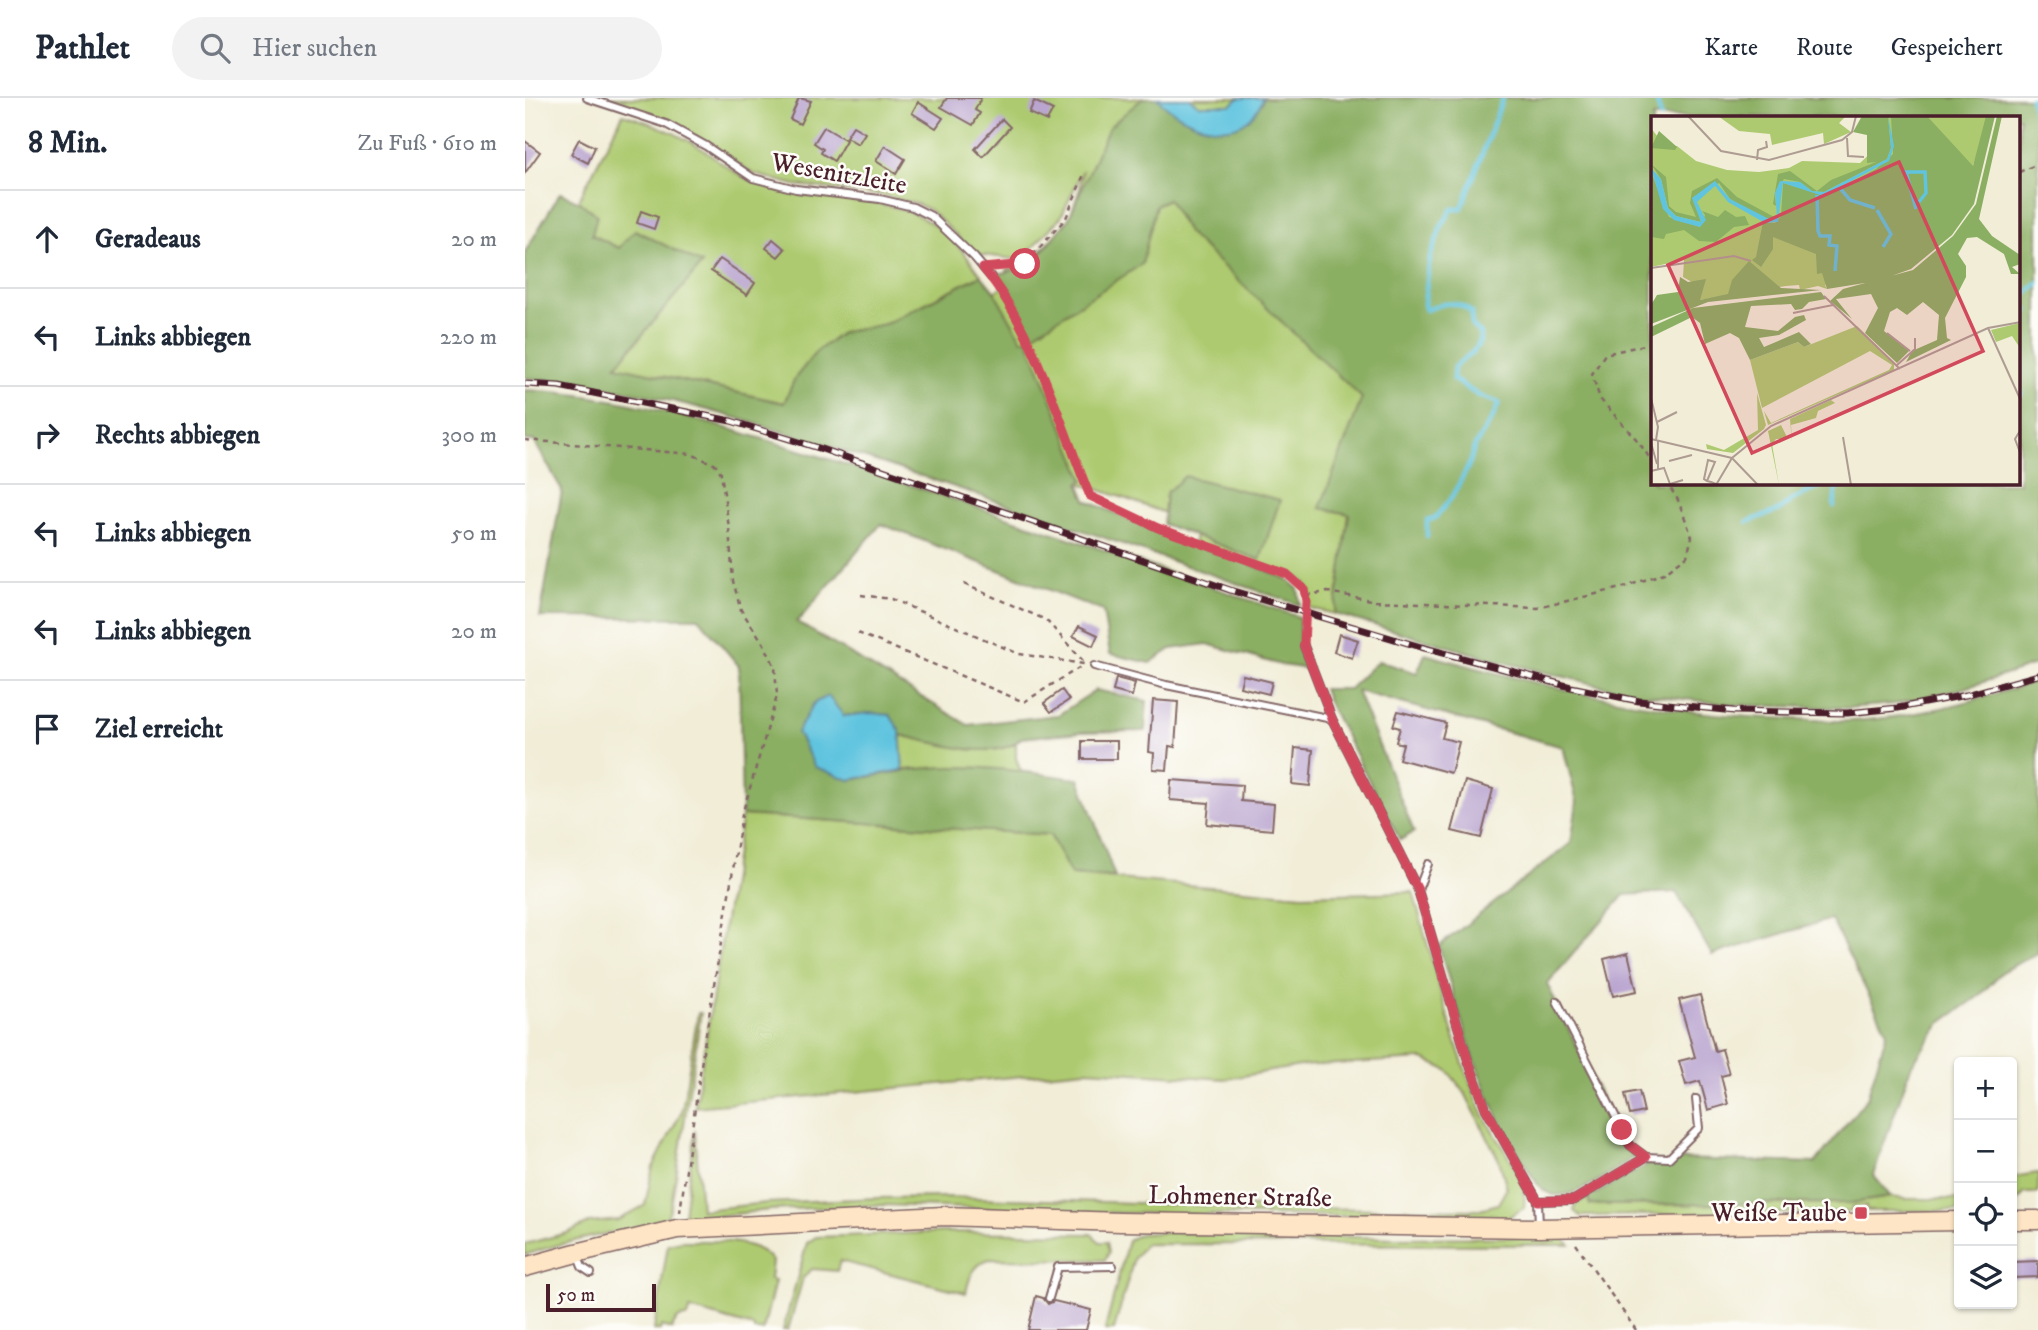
<!DOCTYPE html>
<html lang="de">
<head>
<meta charset="utf-8">
<style>
	body { margin:0; font-family:"IM FELL DW Pica",serif; background:#f2f2f3; color:#1f2937 }
	.controls { position:absolute; right:21px; bottom:21px; display:grid; overflow:hidden; border-radius:7px; box-shadow:0 2px 5px #0004 }
	.controls button { width:63px; height:63px; display:grid; place-items:center; padding:0; border:0; border-bottom:2px solid #e0e1e3; background:#fff; color:#1f2937; font:35px sans-serif }
	.scale { position:absolute; left:21px; bottom:18px; width:110px; box-sizing:border-box; padding-left:7px; border:4px solid #4a1f2b; border-top:0; font-size:19px; line-height:24px; white-space:nowrap; color:#4a1f2b; -webkit-text-stroke:5px #fdfcf7; paint-order:stroke }
	.stop { position:absolute; width:21px; height:21px; margin:-16px; border:5px solid #d1495b; border-radius:50%; background:#fff }
	.stop.end { background:#d1495b; border-color:#fff; box-shadow:0 2px 7px #0008 }
	.list { margin:0; padding:0; list-style:none }
	h2 { display:flex; justify-content:space-between; align-items:center; height:91px; margin:0; padding:0 28px; font-size:30px }
	h2 small { font-size:23px; font-weight:400; color:#747a83 }
	.list li { display:grid; grid-template-columns:46px 1fr auto; gap:21px; align-items:center; box-sizing:border-box; height:98px; padding:0 28px; border-top:2px solid #e0e1e3 }
	.list b { display:block; font-size:26px; white-space:nowrap }
	.list em { font-size:23px; font-style:normal; color:#747a83 }
	.icon { flex:none; width:38px; height:38px; fill:none; stroke:currentColor; stroke-width:2; stroke-linecap:round; stroke-linejoin:round }
	.map { position:relative; flex:none; width:1513px; height:1232px; overflow:hidden }
	header { display:flex; align-items:center; gap:42px; box-sizing:border-box; height:98px; padding:0 35px; background:#fff; border-bottom:2px solid #e0e1e3 }
	header strong { font-size:33px }
	nav { display:flex; gap:38px; margin-inline-start:auto; font-size:24px }
	.search { width:490px; height:63px; background:#f2f2f3; display:flex; align-items:center; gap:18px; box-sizing:border-box; padding:0 24px; border-radius:38px; color:#747a83; font-size:26px }
	main { display:flex }
	aside { flex:1; background:#fff }
	.map>svg:first-child { display:block }
</style>
</head>
<body>
<header>
<strong>Pathlet</strong>
<div class="search"><svg class="icon" aria-label="search" viewBox="0 0 24 24"><circle cx="10" cy="10" r="6"/><path d="M15 15l6 6"/></svg>Hier suchen</div>
<nav><a>Karte</a><a>Route</a><a>Gespeichert</a></nav>
</header>
<main>
<aside>
<h2>8 Min.<small>Zu Fuß · 610 m</small></h2>
<ul class="list">
<li><svg class="icon" aria-label="ahead" viewBox="0 0 24 24"><path d="M12 20V5M6 11l6-6 6 6"/></svg><div><b>Geradeaus</b></div><em>20 m</em></li>
<li><svg class="icon" aria-label="left" viewBox="0 0 24 24"><path d="M17 20v-9H6M10 6l-5 5 5 5"/></svg><div><b>Links abbiegen</b></div><em>220 m</em></li>
<li><svg class="icon" aria-label="right" viewBox="0 0 24 24"><path d="M7 20v-9h11M14 6l5 5-5 5"/></svg><div><b>Rechts abbiegen</b></div><em>300 m</em></li>
<li><svg class="icon" aria-label="left" viewBox="0 0 24 24"><path d="M17 20v-9H6M10 6l-5 5 5 5"/></svg><div><b>Links abbiegen</b></div><em>50 m</em></li>
<li><svg class="icon" aria-label="left" viewBox="0 0 24 24"><path d="M17 20v-9H6M10 6l-5 5 5 5"/></svg><div><b>Links abbiegen</b></div><em>20 m</em></li>
<li><svg class="icon" aria-label="arrive" viewBox="0 0 24 24"><path d="M6 21V4h12l-3 4 3 4H6"/></svg><div><b>Ziel erreicht</b></div></li>
</ul>
</aside>
<div class="map">
<svg width="1513" height="1232" viewBox="0 0 1513 1232">
	<rect width="100%" height="100%" fill="#fdfcf7"/>
	<filter id="ink" filterUnits="userSpaceOnUse"><feTurbulence type="fractalNoise" baseFrequency=".0143" numOctaves="2"/><feDisplacementMap in="SourceGraphic" scale="14" xChannelSelector="R" yChannelSelector="G"/><feConvolveMatrix kernelMatrix="1 2 1 2 8 2 1 2 1" color-interpolation-filters="sRGB"/></filter>
	<filter id="wash" filterUnits="userSpaceOnUse"><feTurbulence type="fractalNoise" baseFrequency=".00686" numOctaves="4" result="noise"/><feDisplacementMap in="SourceGraphic" scale="28" xChannelSelector="R" yChannelSelector="G"/><feGaussianBlur stdDeviation="1.57" result="paint"/><feColorMatrix in="noise" values="0 0 0 0 0 0 0 0 0 0 0 0 0 0 0 0 0 1.4 0 .05"/><feComposite in="paint" operator="in"/></filter>
	<g filter="url(#wash)">
		<rect width="100%" height="100%" fill="#f1edd7"/>
		<!-- green -->
		<g fill="#adca70" stroke="#7c744e" stroke-width="2" fill-rule="evenodd">
			<path d="M69 0H1513V512L813 490 810 516 784 510 785 492 779 484 768 476 755 483 664 460 673 427 596 399 266 290 260 305 91 268 94 150 67 137 71 117 53 103 98 16C129 26 148 33 176 50 192 60 207 75 225 82 245 92 270 96 292 98 372 107 406 106 456 177L372 220 436 217 482 185V171L504 166 544 121 555 90 558 72 536 119 496 162 451 156 405 112 392 106 357 97 270 87 229 76 183 46 143 23ZM1128 19H1494V385H1128Z"/>
			<path d="M375 637 441 651 467 652 491 646V660L496 674C456 669 418 669 378 672Z"/>
			<path d="M217 717 526 737 547 777 777 797 888 794C909 867 926 944 957 1014 971 1044 1004 1074 999 1110L982 1120 596 1115 356 1107 244 1112 166 1121 159 1117 170 1032 176 1112 241 1105 354 1100 423 1099 763 1110 951 1112 973 1106 982 1090 974 1062 940 995 922 972 898 961 775 968 701 981 561 972 170 1009Z"/>
			<path d="M173 915H176L151 1079C148 1089 147 1114 141 1120 131 1132 94 1133 79 1136 52 1142 26 1148 0 1157V1146L42 1135 64 1125 93 1122 120 1107 128 1069 157 1013Z"/>
			<polygon points="1513,1075 1513,1095 1500,1095 1487,1108 1487,1079"/>
			<polygon points="1366,1099 1380,1101 1434,1101 1434,1113 1342,1113 1341,1108 1327,1109 1326,1114 1055,1118 1049,1113 1051,1106 1063,1100 1065,1107 1327,1105"/>
			<path d="M421 1134 566 1136 575 1144H582L584 1154 580 1162 464 1161C448 1167 444 1180 441 1195L315 1163 312 1173 287 1171 278 1180 263 1232H258L282 1145 291 1139Z"/>
			<polygon points="646,1134 869,1140 1038,1139 1045,1147 620,1146 609,1160 589,1232 580,1232 603,1142 615,1136"/>
			<path d="M156 1143C184 1144 229 1138 247 1163L245 1182 250 1183 238 1232H229V1229L165 1211 162 1219C153 1219 150 1222 147 1231L136 1228 135 1232H129L143 1146Z"/>
		</g>
		<!-- forest -->
		<g fill="#8aae62" stroke="#6a6646" stroke-width="2" fill-rule="evenodd">
			<path d="M618 0H632L666 24 736 6 738 0H1513V566L1440 590 1370 606 1321 610 1212 607 1106 595 982 565 810 516 824 416 795 410 837 300 663 135 643 101 631 107 617 166 506 238 472 176 505 169 543 122 584 29ZM1128 19H1494V385H1128Z"/>
			<path d="M35 95 53 103 72 117 67 137 94 150 110 132 177 166 91 268 259 305 270 280 291 254 318 234 360 226 456 177 469 193 497 242 502 240 559 382 554 385 561 402 629 433 738 471 763 482 773 491 775 507C631 458 488 407 344 361 231 325 118 287 0 280V154Z"/>
			<path d="M0 292C106 297 209 332 310 363 466 412 619 466 774 519L775 547 784 571 756 567 682 546 646 551 625 565 585 556 578 513 356 426 272 524 443 627 533 617 571 592 622 603 620 633 555 634 496 640C473 666 405 643 375 637V633L345 615 319 618 324 682C358 677 391 669 425 669 468 668 511 676 554 681L590 779 546 777 525 737 217 717 214 568 174 520 15 519 37 392 9 343 0 342Z"/>
			<polygon points="660,378 755,402 735,462 638,426 641,395"/>
			<path d="M900 556C1021 590 1143 618 1269 621 1288 622 1308 624 1327 623 1391 620 1452 602 1513 583V855L1478 873 1454 898 1416 925 1387 966 1348 1077 1366 1099 1327 1105 1065 1107 1063 1100 1126 1065H1149L1155 1061 1290 1065 1342 1000 1362 934 1306 821 1187 857 1151 794 1099 797 1022 886 1099 1047 1111 1058C1089 1071 1056 1099 1030 1097 1015 1095 1008 1079 1001 1068 956 1001 937 925 914 848L1046 745 1052 704 1038 649 832 593 889 734 875 742 804 606 798 591H824L853 563 892 575Z"/>
		</g>
		<!-- water -->
		<g fill="#61c4df" stroke="#567285" stroke-width="2">
			<path d="M632 0H664L674 7H706L714 0H738C720 51 660 29 632 0Z"/>
			<polygon points="303,598 319,618 345,615 365,617 375,633 378,672 324,682 290,669 272,634 289,605"/>
		</g>
		<g fill="none" stroke-linecap="round" stroke-linejoin="round">
			<!-- stream -->
			<g stroke="#61c4df" stroke-width="4.5">
				<polyline points="1131,0 1136,19"/>
				<polyline points="1506,0 1513,31"/>
				<polyline points="1494,203 1513,185"/>
				<polyline points="1494,205 1502,212 1494,232"/>
				<polyline points="1494,286 1496,296"/>
				<polyline points="1309,408 1312,385"/>
				<polyline points="1222,424 1255,412 1267,402 1292,390 1294,385"/>
				<path d="M902 438V423L910 420 927 399 945 365 949 349 967 321 974 305 954 298 928 281 929 269C940 259 956 252 956 236L947 228 946 214C930 201 918 205 901 212L899 207 905 160 916 129 927 111 937 110 978 0"/>
			</g>
		</g>
		<g id="blocks">
			<!-- building -->
			<g fill="#baa5d0">
				<polygon points="274,0 286,3 275,26 265,21"/>
				<polygon points="422,0 456,0 450,12 455,15 448,27 416,9"/>
				<polygon points="509,3 528,12 522,23 504,15"/>
				<polygon points="393,4 418,20 411,30 387,15"/>
				<polygon points="477,21 485,29 458,59 450,51"/>
				<polygon points="328,28 340,35 333,46 321,39"/>
				<polygon points="299,29 321,42 309,63 296,55 298,51 289,45"/>
				<polygon points="54,41 70,49 63,65 46,56"/>
				<polygon points="0,43 15,54 0,75"/>
				<polygon points="360,48 380,61 371,76 351,63"/>
				<polygon points="116,113 133,119 129,131 112,125"/>
				<polygon points="248,141 260,151 253,159 241,150"/>
				<polygon points="195,161 230,185 222,197 186,173"/>
				<polygon points="554,528 573,537 568,548 548,538"/>
				<polygon points="814,536 833,542 827,560 809,554"/>
				<polygon points="718,577 747,584 744,596 715,589"/>
				<polygon points="591,580 610,585 607,598 588,593"/>
				<polygon points="537,592 544,602 526,614 519,605"/>
				<polygon points="628,602 653,604 650,649 644,648 642,672 628,671 629,655 624,654"/>
				<polygon points="873,613 921,625 917,640 934,644 926,675 874,661 878,646 871,644 875,630 868,628"/>
				<rect x="557" y="643" width="35" height="18"/>
				<polygon points="770,650 788,652 785,688 767,686"/>
				<polygon points="646,682 717,687 716,703 749,706 747,732 682,726 684,705 645,702"/>
				<polygon points="940,683 968,691 956,740 927,733"/>
				<polygon points="1103,855 1112,893 1088,898 1079,861"/>
				<polygon points="1175,897 1190,953 1197,951 1204,976 1196,978 1203,1006 1183,1012 1175,983 1161,987 1154,963 1170,959 1154,902"/>
				<polygon points="1114,993 1119,1014 1105,1017 1100,996"/>
				<polygon points="1513,1163 1513,1179 1487,1180 1487,1164"/>
				<polygon points="511,1198 518,1200 523,1206 529,1203 566,1212 561,1232 503,1232"/>
			</g>
		</g>
	</g>
	<g filter="url(#ink)">
		<use href="#blocks" fill-opacity="0" stroke="#846767" stroke-width="2"/>
		<g fill="none" stroke-linecap="round" stroke-linejoin="round">
			<defs>
				<g id="service">
					<polyline points="62,0 141,26 181,48 228,80 271,91 355,101 388,109 406,118 449,159 466,179"/>
					<polyline points="779,548 807,621 893,792 942,959 961,1011 1013,1103 1014,1128"/>
					<polyline points="569,568 641,587 807,621"/>
					<polyline points="893,792 903,766"/>
					<polyline points="1032,903 1105,1047 1121,1059"/>
					<polyline points="1013,1103 1049,1102 1121,1059 1144,1060 1174,1030 1171,1001"/>
					<polyline points="52,1156 57,1169 66,1175"/>
					<polyline points="524,1200 533,1169 588,1168"/>
				</g>
				<g id="secondary">
					<polyline points="1487,1122 1513,1122"/>
					<polyline points="0,1169 51,1155 152,1131 419,1118 595,1124 1014,1130 1434,1123"/>
				</g>
			</defs>
			<!-- service casing -->
			<use href="#service" stroke="#846767" stroke-width="10"/>
			<!-- secondary casing -->
			<use href="#secondary" stroke="#846767" stroke-width="21"/>
			<!-- path -->
			<g stroke="#846767" stroke-width="2.5" stroke-dasharray="5 5" stroke-linecap="butt">
				<polyline points="1494,74 1513,66"/>
				<polyline points="472,169 500,166 541,120 560,74"/>
				<path d="M471 186 502 240 565 398 633 430 762 476C789 496 779 508 779 538"/>
				<polyline points="1128,245 1080,256 1067,276 1075,301 1113,343 1128,365"/>
				<polyline points="0,342 166,356 191,367 196,375 204,430 208,483 216,512 239,546 250,569 252,598 217,717 178,954 155,1114"/>
				<polyline points="439,486 521,522 559,564"/>
				<polyline points="336,497 366,501 494,556 559,566"/>
				<polyline points="781,497 803,494 851,503 1013,510 1100,489 1139,475 1162,458 1167,439 1153,402 1142,385"/>
				<polyline points="333,535 499,604 557,568"/>
				<polyline points="1051,1146 1111,1232"/>
			</g>
			<!-- service -->
			<use href="#service" stroke="#fff" stroke-width="6"/>
			<!-- secondary -->
			<use href="#secondary" stroke="#fde5c5" stroke-width="18"/>
			<defs>
				<polyline id="rail" points="0,286 34,288 206,323 297,351 708,493 896,549 1046,589 1114,603 1209,613 1322,615 1373,610 1441,597 1513,577"/>
			</defs>
			<!-- rail casing -->
			<use href="#rail" stroke="#4a1f2b" stroke-width="7"/>
			<!-- rail -->
			<use href="#rail" stroke="#fdfcf7" stroke-width="4.5" stroke-dasharray="13" stroke-linecap="butt"/>
		</g>
	</g>
	<g fill="none" stroke-linecap="round" stroke-linejoin="round" filter="url(#ink)">
		<!-- route -->
		<path stroke="#d1495b" stroke-width="9" d="M500 166 458 170C508 228 536 328 565 398L633 430 762 476 779 491 781 503 779 548 807 621 893 792 942 959 961 1011 1013 1103 1049 1102 1121 1059 1105 1047 1097 1032"/>
	</g>
	<!-- markers -->
	<rect fill="#d1495b" stroke="#fdfcf7" stroke-width="2.5" x="1329" y="1108" width="14" height="14" rx="3.5"/>
	<g text-anchor="middle" dominant-baseline="central" stroke-width="5" stroke-linejoin="round" paint-order="stroke">
		<!-- street labels -->
		<g font-size="26" fill="#4a1f2b" stroke="#fdfcf7">
			<text transform="translate(314 76) rotate(10)">Wesenitzleite</text>
			<text transform="translate(715 1099) rotate(1)">Lohmener Straße</text>
		</g>
		<!-- poi labels -->
		<g font-size="26" fill="#4a1f2b" stroke="#fdfcf7" text-anchor="end">
			<text x="1322" y="1115">Weiße Taube</text>
		</g>
	</g>
	<!-- overview -->
	<g transform="translate(1126 18)">
		<rect width="369" height="369" fill="#f1edd7"/>
		<path d="M67 0H195L188 7 200 16 173 28 172 17 121 29 119 18 88 15ZM220 0H339L316 67 174 169 176 173 167 170 149 174 148 169 135 170 49 184 41 166 32 161 33 144 0 151V12L13 29 26 30 45 45 76 54 108 56 138 52 151 45 209 47 224 33ZM369 207V232L361 220 345 226 340 214ZM206 210 243 247V254L117 309 113 295 120 307 238 254 241 249 219 235 111 292 99 244 147 226 153 231ZM106 277 115 309 113 313 82 337 56 333 55 328 73 334 107 314ZM180 284 184 287 167 295 165 302 140 309 141 327 139 303ZM130 309 137 323H125L121 328 128 369 117 315Z" fill="#adca70"/>
		<path d="M211 0H237L240 32 236 43 173 76 161 75 149 66 133 63 124 77 125 90 122 88 127 58 139 55 166 75 180 64 225 46 216 47V19L202 16ZM240 0H276L322 50 335 0H344L323 88 301 119 260 153 226 165 176 173 171 157 166 158 165 138 122 121V133L110 151 101 144 105 141 112 106 124 107 130 100 132 67 175 79 225 53 242 38ZM346 0H351L328 103 341 120 369 139V148L361 151 369 158H360L353 138 326 121 316 122 307 138 315 150V161L294 202 296 222 300 224 255 246 261 235 286 224 288 199 272 186 256 199 246 192 239 196 233 215 258 235 246 247 214 217 227 192 220 178 185 183 201 203 179 185 192 173 262 154 302 120 325 88ZM8 15 26 31 24 34 0 32ZM0 48 15 61 18 90 25 96 45 101 39 87 41 75 66 62 86 81 125 102 114 103 79 83 68 67 43 81 50 106 25 100 17 92 10 63ZM0 56 18 101 49 111 54 99 51 95 67 101 74 94 85 101 94 100 98 109 83 111 65 126 48 125 33 114 15 118 13 123 0 121ZM98 145 130 172 170 174 57 186 0 208V189L6 179 27 176 29 161 37 166 55 163 49 184 77 178 81 164ZM170 176 175 183 158 186 151 193 144 194 140 188 100 190 94 211 127 215 144 201 153 199 155 204 128 219 108 222 113 231 148 216 160 228 153 231 147 226 99 244 88 222 79 217 54 228 49 207 41 201 0 221V211L42 192Z" fill="#8aae62"/>
		<path d="M237 0 243 30 238 45 172 80 132 67 127 106 114 107 77 86 64 70 46 86 55 104 49 111 23 104 12 93 0 52 10 63 17 92 25 100 50 106 41 82 64 65 79 83 120 104 126 100 124 77 129 65 149 66 161 75 173 76 236 43 240 32Z" fill="#61c4df"/>
		<path fill="none" stroke="#61c4df" stroke-width="3.5" d="M188 71 199 84 224 92M166 79 167 115 169 120H179L178 129 186 130 184 155M265 93 255 56H274L275 77 268 86M226 94 240 118 232 131"/>
		<path fill="none" stroke="#ae9b92" stroke-width="2" d="M37 0 70 35 118 44 191 24 201 16 205 0M196 22 197 40 213 41M106 44 107 34 116 31 115 25M0 152 83 140 100 145M173 180 249 253M142 197 182 189M337 212 370 285M236 217 259 235M246 249 264 233V222M0 282 7 311 5 324M6 306 26 296M370 313 364 323 370 339M192 321 200 369M0 323 81 342M7 325V353M0 327 6 348M81 342 107 369M18 345 41 339M0 355 13 352 19 368 32 364M56 365 64 346 57 344 53 363 56 365 60 366 65 368M65 369 81 342 120 310 337 212 370 206"/>
		<path fill="#d1495b" fill-opacity="0.15" stroke="#d1495b" stroke-width="3.5" d="M248 46 332 235 101 337 17 149Z"/>
		<rect width="369" height="369" fill="none" stroke="#4a1f2b" stroke-width="3.5"/>
	</g>
</svg>
<div class="controls">
<button>+</button>
<button>−</button>
<button><svg class="icon" aria-label="locate" viewBox="0 0 24 24"><circle cx="12" cy="12" r="6"/><path d="M12 2v4M12 18v4M2 12h4M18 12h4"/></svg></button>
<button><svg class="icon" aria-label="layers" viewBox="0 0 24 24"><path d="M12 4l9 5-9 5-9-5zM3 14l9 5 9-5"/></svg></button>
</div>
<div class="scale">50 m</div>
<div class="stop" style="left:500px;top:166px"></div>
<div class="stop end" style="left:1097px;top:1032px"></div>
</div>
</main>
</body>
</html>
